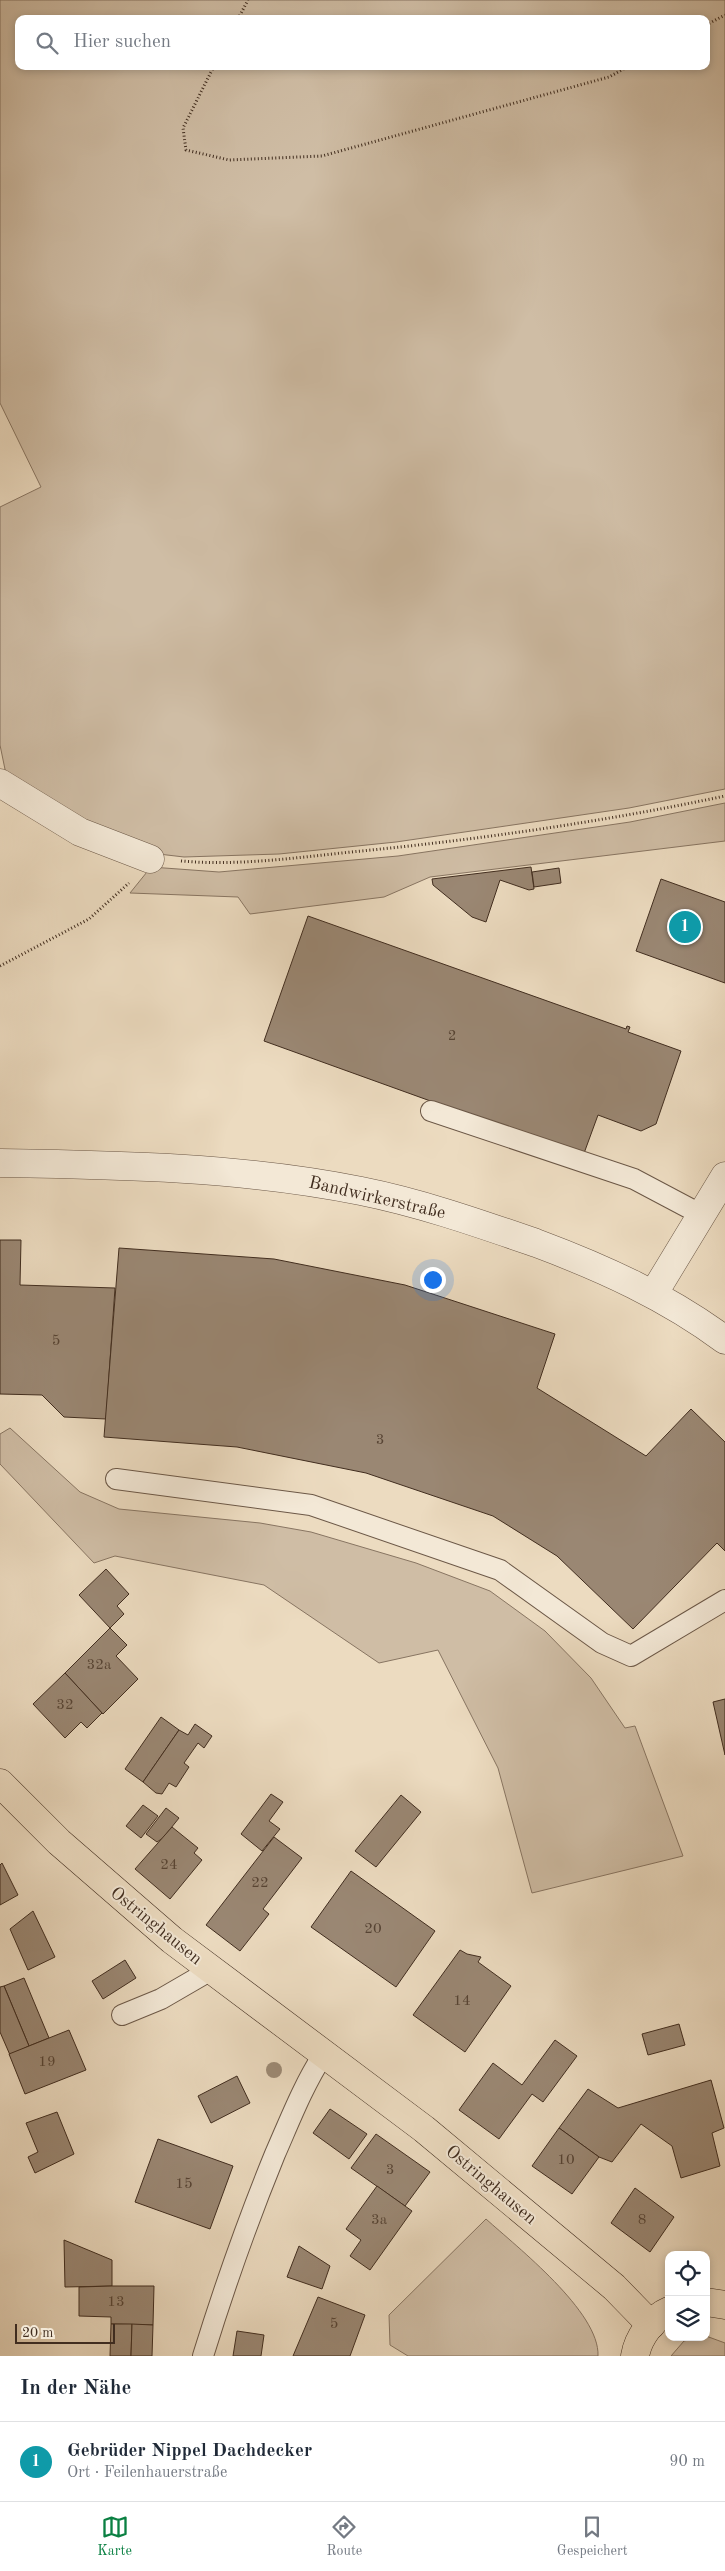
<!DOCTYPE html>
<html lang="de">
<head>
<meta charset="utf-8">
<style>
	body { margin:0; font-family:"Old Standard TT",serif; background:#f6f6f7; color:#1f2937 }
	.controls { position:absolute; right:15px; bottom:15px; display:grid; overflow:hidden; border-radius:10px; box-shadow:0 2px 8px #0003 }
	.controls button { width:45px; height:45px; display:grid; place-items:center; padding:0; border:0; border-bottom:1px solid #e0e1e3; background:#fff; color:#1f2937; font:25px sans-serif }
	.scale { position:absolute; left:15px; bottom:12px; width:100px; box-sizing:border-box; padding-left:5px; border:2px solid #412d1f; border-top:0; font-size:14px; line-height:18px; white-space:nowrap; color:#412d1f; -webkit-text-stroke:4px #f3e8d6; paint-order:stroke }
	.you { position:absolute; left:432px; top:1279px; width:18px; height:18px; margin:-12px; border:4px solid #fff; border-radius:50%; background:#1a73e8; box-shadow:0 0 0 8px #1a73e833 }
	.badge { display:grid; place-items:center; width:32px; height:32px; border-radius:50%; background:#0b8043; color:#fff; font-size:16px; font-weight:700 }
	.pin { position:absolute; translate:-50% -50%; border:2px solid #fff; box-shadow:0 1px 5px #0006 }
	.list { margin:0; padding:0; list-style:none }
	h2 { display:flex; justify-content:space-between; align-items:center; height:65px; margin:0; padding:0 20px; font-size:21px }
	h2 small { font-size:16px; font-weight:400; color:#747a83 }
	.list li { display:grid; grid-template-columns:32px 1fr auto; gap:15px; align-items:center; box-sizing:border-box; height:80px; padding:0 20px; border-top:1px solid #e0e1e3 }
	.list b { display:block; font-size:19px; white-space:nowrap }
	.list p { margin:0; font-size:16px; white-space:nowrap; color:#747a83 }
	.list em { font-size:16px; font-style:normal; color:#747a83 }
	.icon { flex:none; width:28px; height:28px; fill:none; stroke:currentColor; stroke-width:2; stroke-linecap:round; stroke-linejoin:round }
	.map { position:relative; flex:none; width:725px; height:2356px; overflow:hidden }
	.search { position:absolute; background:#fff; box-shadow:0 2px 8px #0003; left:15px; right:15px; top:15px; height:55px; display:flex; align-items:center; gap:12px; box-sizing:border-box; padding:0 18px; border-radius:10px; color:#747a83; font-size:19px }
	.sheet { height:145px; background:#fff }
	nav { display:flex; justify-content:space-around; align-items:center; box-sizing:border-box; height:70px; border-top:1px solid #e0e1e3; background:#fff; font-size:14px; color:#747a83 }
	nav a { display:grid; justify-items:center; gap:2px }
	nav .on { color:#0b8043 }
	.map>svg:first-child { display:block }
</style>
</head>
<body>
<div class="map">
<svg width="725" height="2356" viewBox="0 0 725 2356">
	<rect width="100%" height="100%" fill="#ecdbc0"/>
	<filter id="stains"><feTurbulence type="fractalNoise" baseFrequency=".004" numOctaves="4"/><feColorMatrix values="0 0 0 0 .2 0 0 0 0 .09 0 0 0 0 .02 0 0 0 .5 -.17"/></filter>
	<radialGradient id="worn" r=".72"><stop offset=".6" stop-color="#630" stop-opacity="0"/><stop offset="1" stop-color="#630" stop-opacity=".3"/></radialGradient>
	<!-- green -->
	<g fill="#cfbda5" stroke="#887562" fill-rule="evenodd">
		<path d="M0 0H725V789L629 808 396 842 279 854 184 857 150 853 7 779 0 745V507L41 487 0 403ZM19 19H706V66H19Z"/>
		<polygon points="725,803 725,841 430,877 384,897 250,914 238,897 130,893 151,867 219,872 398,856 630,822"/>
		<polygon points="10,1428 80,1492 119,1509 260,1523 311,1532 416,1563 490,1591 545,1631 591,1678 625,1728 635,1726 683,1856 532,1893 498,1768 438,1650 379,1663 264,1585 115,1556 94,1563 0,1464 0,1434"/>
		<path d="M486 2219C517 2247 600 2312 598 2356H408L390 2345 389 2315Z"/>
		<polygon points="706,2336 725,2343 725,2356 671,2356 684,2341"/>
	</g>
	<!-- building -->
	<g fill="#9a8773" stroke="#412d1f">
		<polygon points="531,867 534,889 529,890 500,880 486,922 472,917 433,885 432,879"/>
		<polygon points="559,868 561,883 534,887 532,872"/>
		<polygon points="661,879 725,902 725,983 636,951"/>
		<polygon points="308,916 626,1029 627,1026 630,1027 628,1032 681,1051 656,1124 641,1131 598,1115 583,1156 264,1041"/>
		<polygon points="0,1240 21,1240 20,1285 115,1288 106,1419 64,1417 42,1395 0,1394"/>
		<polygon points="119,1248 274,1259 405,1285 555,1334 537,1388 646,1456 691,1409 725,1442 725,1551 717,1543 633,1629 557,1556 493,1516 366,1473 237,1447 104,1437"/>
		<polygon points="106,1569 129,1594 117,1606 124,1614 110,1628 79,1595"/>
		<polygon points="110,1628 127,1645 116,1656 138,1679 103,1714 65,1673"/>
		<polygon points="65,1673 102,1713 87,1728 81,1722 65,1738 33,1704"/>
		<polygon points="725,1699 725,1755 713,1702"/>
		<polygon points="161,1717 179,1730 143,1782 125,1769"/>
		<polygon points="195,1724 212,1736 204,1748 198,1743 184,1763 189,1767 176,1787 169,1783 162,1794 156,1793 143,1782 179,1730 188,1735"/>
		<polygon points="271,1794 283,1802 269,1821 280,1829 262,1851 241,1834"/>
		<polygon points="401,1795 421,1812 376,1867 355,1851"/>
		<polygon points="143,1805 158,1816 141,1838 126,1826"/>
		<polygon points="166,1808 179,1818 163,1838 157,1842 146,1834"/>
		<polygon points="172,1827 198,1848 194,1853 202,1860 170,1899 135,1869"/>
		<polygon points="274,1837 302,1858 263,1909 269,1914 240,1951 206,1925"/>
		<polygon points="2,1863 18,1895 0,1905 0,1865"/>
		<polygon points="351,1871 435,1931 396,1987 311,1927"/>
		<polygon points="33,1911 55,1957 28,1970 10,1929"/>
		<polygon points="460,1950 467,1954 481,1957 478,1962 511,1986 465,2052 413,2015"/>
		<polygon points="125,1960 136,1978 103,1999 92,1981"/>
		<polygon points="24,1978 49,2038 29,2046 4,1986"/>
		<polygon points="4,1986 29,2046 10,2055 0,2032 0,1987"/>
		<polygon points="679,2024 685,2045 648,2055 642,2034"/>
		<polygon points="69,2030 86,2070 25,2094 9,2054"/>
		<polygon points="555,2040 577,2056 543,2102 532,2094 499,2139 459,2110 493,2063 522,2085"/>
		<polygon points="237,2076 250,2103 211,2123 198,2096"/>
		<polygon points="711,2080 724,2128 712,2133 720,2166 681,2178 672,2146 641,2124 612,2162 599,2157 559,2128 588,2089 618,2108"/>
		<polygon points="330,2109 367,2134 349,2159 313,2133"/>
		<polygon points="57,2112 74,2154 35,2173 28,2157 38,2152 26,2123"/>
		<polygon points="559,2128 599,2157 572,2194 532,2166"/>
		<polygon points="376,2134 430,2172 405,2206 351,2168"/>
		<polygon points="158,2139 233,2166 210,2229 135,2202"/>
		<polygon points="377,2186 412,2211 370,2270 350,2256 361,2240 346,2229"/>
		<polygon points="635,2188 674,2217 650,2252 611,2223"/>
		<polygon points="64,2240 112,2260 112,2286 65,2287"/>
		<polygon points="299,2246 330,2266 322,2289 287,2277"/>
		<polygon points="112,2286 154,2286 153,2325 111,2324 111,2317 79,2316 79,2287"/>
		<polygon points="318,2297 365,2315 350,2356 293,2356"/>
		<polygon points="111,2324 132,2324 131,2356 110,2356"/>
		<polygon points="132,2324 153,2325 152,2356 131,2356"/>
		<polygon points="237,2331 264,2335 261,2356 233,2356"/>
	</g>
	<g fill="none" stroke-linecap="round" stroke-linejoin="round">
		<defs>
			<g id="service">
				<polyline points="431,1111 634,1179 702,1215"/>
				<polyline points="116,1479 311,1505 500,1570 602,1643 631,1656 725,1600"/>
				<polyline points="122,2015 161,1999 211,1970"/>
				<path d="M203 2356C224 2288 248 2220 275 2154 290 2120 303 2086 323 2055"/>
			</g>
			<g id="minor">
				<polyline points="0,783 80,832 150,859"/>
				<path d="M0 1163C120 1165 242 1167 361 1191 421 1203 478 1223 536 1243 603 1268 667 1297 725 1340"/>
				<polyline points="654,1293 725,1176"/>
			</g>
			<g id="primary">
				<polyline points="0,1783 59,1842 172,1940 424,2129 614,2287 651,2325"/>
				<polyline points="706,2302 725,2305"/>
				<path d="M635 2356C638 2338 652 2318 669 2311"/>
			</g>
		</defs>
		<!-- service casing -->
		<use href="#service" stroke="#6c5847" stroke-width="22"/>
		<!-- minor casing -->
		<use href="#minor" stroke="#6c5847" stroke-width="29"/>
		<!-- primary casing -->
		<use href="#primary" stroke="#412d1f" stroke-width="29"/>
		<!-- path -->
		<g stroke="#412d1f" stroke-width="3" stroke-dasharray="1 2.5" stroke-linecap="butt">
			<polyline points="238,19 248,0"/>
			<polyline points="706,25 725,15"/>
			<polyline points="214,66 183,128 186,150 229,160 322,156 609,77 629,66"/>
			<path d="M181 861C238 866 293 858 351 852 476 840 602 822 725 796"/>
			<polyline points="0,966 89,919 129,883"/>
		</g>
		<!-- service -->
		<use href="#service" stroke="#f3e8d6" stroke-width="20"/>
		<!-- minor -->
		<use href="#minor" stroke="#f3e8d6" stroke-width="28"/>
		<!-- primary -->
		<use href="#primary" stroke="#ecdbc0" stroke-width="28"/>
	</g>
	<!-- trees -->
	<circle fill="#9d8b76" cx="274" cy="2070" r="8"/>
	<g text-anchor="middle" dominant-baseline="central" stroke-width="4" stroke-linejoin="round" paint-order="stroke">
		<!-- number labels -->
		<g font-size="15" fill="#574434">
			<text x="452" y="1036">2</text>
			<text x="56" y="1341">5</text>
			<text x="380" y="1440">3</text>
			<text x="99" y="1665">32a</text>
			<text x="65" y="1705">32</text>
			<text x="169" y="1865">24</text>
			<text x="260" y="1883">22</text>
			<text x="373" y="1929">20</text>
			<text x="462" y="2001">14</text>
			<text x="47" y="2062">19</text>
			<text x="566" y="2160">10</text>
			<text x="390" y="2170">3</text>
			<text x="184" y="2184">15</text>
			<text x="379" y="2220">3a</text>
			<text x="642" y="2220">8</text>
			<text x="116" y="2302">13</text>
			<text x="334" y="2324">5</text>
		</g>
		<!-- street labels -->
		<g font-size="18" fill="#412d1f" stroke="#f3e8d6">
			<text transform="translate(377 1198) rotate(13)">Bandwirkerstraße</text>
			<text transform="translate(156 1926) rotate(39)">Ostringhausen</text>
			<text transform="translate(491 2185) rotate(40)">Ostringhausen</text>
		</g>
	</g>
	<rect width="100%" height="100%" filter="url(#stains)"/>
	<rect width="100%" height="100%" fill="url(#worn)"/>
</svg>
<div class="controls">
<button><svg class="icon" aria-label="locate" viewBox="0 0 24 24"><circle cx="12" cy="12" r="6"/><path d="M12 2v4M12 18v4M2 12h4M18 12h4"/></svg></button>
<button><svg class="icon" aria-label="layers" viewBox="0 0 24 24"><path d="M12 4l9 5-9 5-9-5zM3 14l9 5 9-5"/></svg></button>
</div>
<div class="scale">20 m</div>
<div class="you"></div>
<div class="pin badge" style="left:685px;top:927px;background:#0f9aa8">1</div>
<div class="search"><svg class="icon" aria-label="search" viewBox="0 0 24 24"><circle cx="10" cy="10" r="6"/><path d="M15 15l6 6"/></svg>Hier suchen</div>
</div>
<section class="sheet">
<h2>In der Nähe<small></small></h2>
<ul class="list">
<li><span class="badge" style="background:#0f9aa8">1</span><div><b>Gebrüder Nippel Dachdecker</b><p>Ort · Feilenhauerstraße</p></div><em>90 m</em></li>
</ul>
</section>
<nav>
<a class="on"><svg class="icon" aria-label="map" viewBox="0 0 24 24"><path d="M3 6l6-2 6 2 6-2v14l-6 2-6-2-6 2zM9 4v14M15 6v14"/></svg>Karte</a>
<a><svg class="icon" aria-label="directions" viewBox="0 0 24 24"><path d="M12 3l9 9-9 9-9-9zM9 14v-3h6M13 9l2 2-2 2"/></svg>Route</a>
<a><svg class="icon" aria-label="saved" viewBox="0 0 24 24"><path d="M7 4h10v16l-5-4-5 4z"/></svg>Gespeichert</a>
</nav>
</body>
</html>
